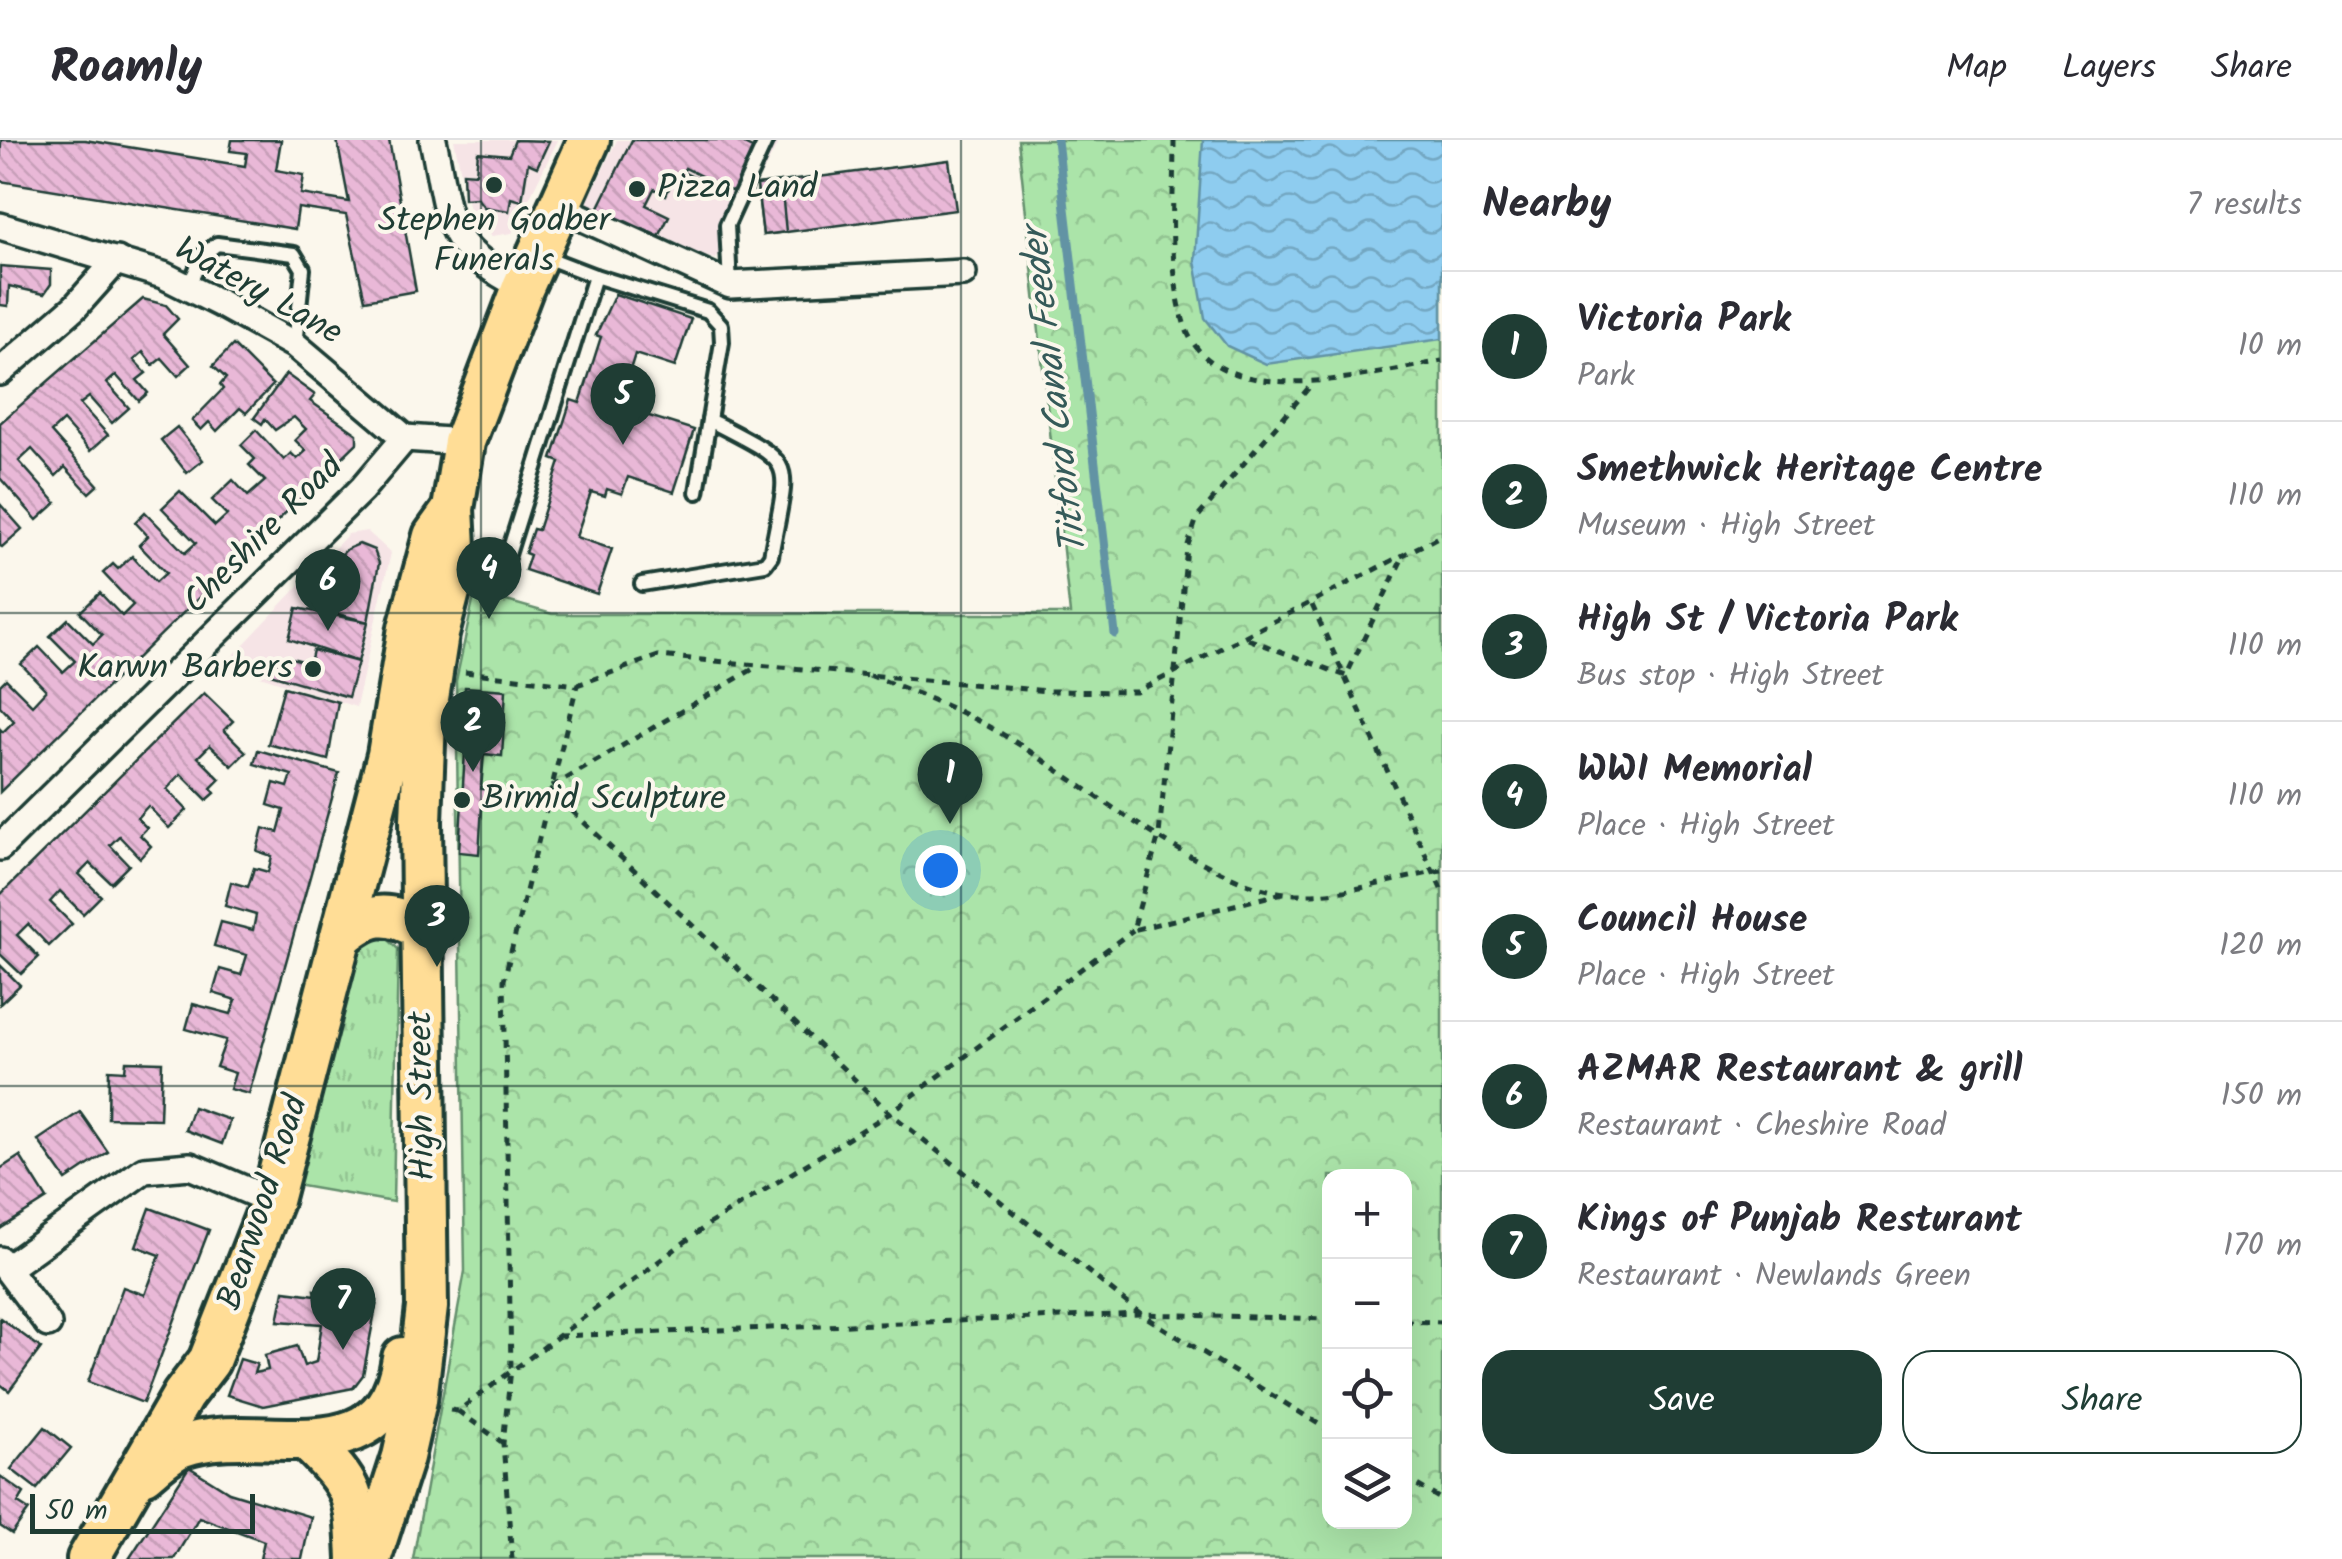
<!DOCTYPE html>
<html lang="en">
<head>
<meta charset="utf-8">
<style>
	body { margin:0; font-family:Kalam,sans-serif; background:#f2f2f3; color:#2b2b33 }
	.controls { position:absolute; right:30px; bottom:30px; display:grid; overflow:hidden; border-radius:20px; box-shadow:0 10px 40px #0002 }
	.controls button { width:90px; height:90px; display:grid; place-items:center; padding:0; border:0; border-bottom:2px solid #e1e1e2; background:#fff; color:#2b2b33; font:50px sans-serif }
	.scale { position:absolute; left:30px; bottom:25px; width:225px; box-sizing:border-box; padding-left:10px; border:5px solid #1f3d34; border-top:0; font-size:28px; line-height:35px; white-space:nowrap; color:#1f3d34; -webkit-text-stroke:8px #fbf7ec; paint-order:stroke }
	.you { position:absolute; left:940px; top:730px; width:35px; height:35px; margin:-25px; border:8px solid #fff; border-radius:50%; background:#1a73e8; box-shadow:0 0 0 15px #1a73e833 }
	.badge { display:grid; place-items:center; width:65px; height:65px; border-radius:50%; background:#1f3d34; color:#fff; font-size:32px; font-weight:700 }
	.pin { position:absolute; translate:-50% -82px; filter:drop-shadow(0 2px 5px #0008) }
	.pin::after { content:''; position:absolute; top:52px; width:35px; height:30px; background:inherit; clip-path:polygon(0 0,100% 0,50% 100%) }
	.list { margin:0; padding:0; list-style:none }
	h2 { display:flex; justify-content:space-between; align-items:center; height:130px; margin:0; padding:0 40px; font-size:42px }
	h2 small { font-size:32px; font-weight:400; color:#7c7c81 }
	.list li { display:grid; grid-template-columns:65px 1fr auto; gap:30px; align-items:center; box-sizing:border-box; height:150px; padding:0 40px; border-top:2px solid #e1e1e2 }
	.list b { display:block; font-size:38px; white-space:nowrap }
	.list p { margin:0; font-size:32px; white-space:nowrap; color:#7c7c81 }
	.list em { font-size:32px; font-style:normal; color:#7c7c81 }
	.actions { display:flex; gap:20px; padding:30px 40px }
	.actions a { flex:1; padding:22px 0; border:2px solid #1f3d34; border-radius:30px; text-align:center; font-size:35px; color:#1f3d34 }
	.actions .main { background:#1f3d34; color:#fff }
	.icon { flex:none; width:55px; height:55px; fill:none; stroke:currentColor; stroke-width:2; stroke-linecap:round; stroke-linejoin:round }
	.map { position:relative; flex:none; width:1442px; height:1419px; overflow:hidden }
	header { display:flex; align-items:center; gap:60px; box-sizing:border-box; height:140px; padding:0 50px; background:#fff; border-bottom:2px solid #e1e1e2 }
	header strong { font-size:48px }
	nav { display:flex; gap:55px; margin-inline-start:auto; font-size:35px }
	main { display:flex }
	aside { flex:1; background:#fff }
	.map>svg:first-child { display:block }
</style>
</head>
<body>
<header>
<strong>Roamly</strong>
<nav><a>Map</a><a>Layers</a><a>Share</a></nav>
</header>
<main>
<div class="map">
<svg width="1442" height="1419" viewBox="0 0 1442 1419">
	<defs>
		<pattern id="grass-tufts" width="24" height="20" patternUnits="userSpaceOnUse" patternTransform="scale(2.5)"><rect width="24" height="20" fill="#abe4a9"/><path d="M3 7l-1-3M5 7V3M7 7l1-3M15 17l-1-3M17 17v-4M19 17l1-3" fill="none" stroke="#93c492"/></pattern>
		<pattern id="park-crowns" width="20" height="18" patternUnits="userSpaceOnUse" patternTransform="scale(2.5)"><rect width="20" height="18" fill="#abe4a9"/><path d="M2 6a3 3 0 1 1 6 0M12 15a3 3 0 1 1 6 0" fill="none" stroke="#93c492"/></pattern>
		<pattern id="water-waves" width="16" height="10" patternUnits="userSpaceOnUse" patternTransform="scale(2.5)"><rect width="16" height="10" fill="#8eccef"/><path d="M0 5q4-4 8 0t8 0" fill="none" stroke="#73a7c2"/></pattern>
		<pattern id="building-back-hatch" width="6" height="6" patternUnits="userSpaceOnUse" patternTransform="scale(2.5)"><rect width="6" height="6" fill="#e9b8d7"/><path d="M-1 5l2 2M0 0l6 6M5-1l2 2" fill="none" stroke="#c79fb9"/></pattern>
	</defs>
	<rect width="100%" height="100%" fill="#fbf7ec"/>
	<filter id="ink" filterUnits="userSpaceOnUse"><feTurbulence type="fractalNoise" baseFrequency=".01" numOctaves="2"/><feDisplacementMap in="SourceGraphic" scale="20" xChannelSelector="R" yChannelSelector="G"/><feConvolveMatrix kernelMatrix="1 2 1 2 8 2 1 2 1" color-interpolation-filters="sRGB"/></filter>
	<g filter="url(#ink)">
		<!-- built -->
		<g fill="#f6e4e6">
			<polygon points="454,0 558,0 512,93 492,96 472,84"/>
			<polygon points="617,0 780,0 716,119 656,103 585,67"/>
			<polygon points="367,391 391,413 356,567 263,537 229,520 348,394"/>
		</g>
		<!-- grass -->
		<polygon fill="url(#grass-tufts)" stroke="#65906e" stroke-width="2.5" points="383,794 398,809 393,1062 290,1044 359,796"/>
		<!-- park -->
		<path fill="url(#park-crowns)" stroke="#65906e" stroke-width="2.5" fill-rule="evenodd" d="M1018 0H1442V1419H413L465 1131 456 541 475 452 552 474H1070ZM1330 1036H1404V1382H1330Z"/>
		<!-- water -->
		<polygon fill="url(#water-waves)" stroke="#6293a4" stroke-width="2.5" points="1203,0 1442,0 1442,199 1266,224 1227,206 1205,178 1195,121"/>
		<g fill="none" stroke-linecap="round" stroke-linejoin="round">
			<!-- stream -->
			<polyline stroke="#6293a4" stroke-width="9" points="1057,0 1115,494"/>
		</g>
		<!-- building -->
		<g fill="url(#building-back-hatch)" stroke="#1f3d34" stroke-width="2.5">
			<polygon points="1,0 85,0 245,26 247,13 230,11 232,0 281,0 276,30 304,35 301,54 349,62 337,0 389,0 416,151 365,160 346,75 298,68 295,89 0,41"/>
			<polygon points="515,0 549,1 537,27 528,23 522,61 511,58 509,71 484,67 477,58 464,59 463,32 476,33 478,12 509,15"/>
			<polygon points="632,0 736,0 756,10 735,53 685,28 683,32 701,41 695,53 672,41 666,55 654,49 646,65 669,76 656,103 596,73"/>
			<polygon points="949,20 956,70 763,95 757,45"/>
			<polygon points="781,42 786,92 763,95 757,45"/>
			<polygon points="0,126 51,130 51,144 44,154 9,146 8,166 0,165"/>
			<polygon points="615,154 691,179 675,227 635,214 621,258 636,263 633,271 694,290 674,352 628,337 622,354 607,349 605,356 591,352 576,397 612,409 597,454 525,430 530,415 525,413 533,389 538,390 560,322 552,319 571,260 580,263 601,197 596,195"/>
			<polygon points="143,159 166,165 178,179 163,194 190,225 178,236 162,218 153,225 143,212 134,220 146,233 137,240 148,253 139,261 116,235 107,243 129,268 112,283 89,257 80,264 108,295 90,311 63,281 51,292 98,345 89,353 65,327 56,336 32,309 19,321 56,363 37,380 0,338 0,283"/>
			<polygon points="233,205 273,245 246,273 240,268 217,291 209,282 201,290 192,281 223,249 220,245 226,238 213,226"/>
			<polygon points="286,234 315,255 310,261 357,294 357,303 0,652 0,589 3,592 14,581 0,566 0,545 6,539 32,565 46,550 21,524 39,507 63,532 75,521 50,496 68,479 93,504 102,495 80,472 100,453 122,476 133,465 103,433 113,424 118,429 132,416 156,442 166,433 139,405 148,396 135,382 145,372 185,413 196,403 162,368 180,351 215,386 227,375 212,360 233,340 248,356 265,341 249,325 255,319 241,305 256,290 284,320 291,313 297,319 306,311 295,300 306,289 294,277 275,290 265,279 262,284 254,278"/>
			<polygon points="177,287 203,320 187,333 161,300"/>
			<polygon points="0,364 22,389 2,407 0,406"/>
			<polygon points="359,404 374,410 379,423 368,482 320,469 321,461 307,448 347,409"/>
			<polygon points="297,468 368,482 358,522 289,499"/>
			<polygon points="313,510 358,522 348,557 270,534 273,521 286,524 288,517 310,523"/>
			<polygon points="284,547 338,562 328,620 268,604"/>
			<polygon points="465,547 506,550 502,616 484,614 481,649 489,650 488,667 482,666 479,714 459,712 465,611 481,612 481,605 491,605 492,589 463,587"/>
			<polygon points="204,553 233,581 224,590 246,612 232,626 210,605 198,617 220,639 211,648 215,653 207,660 181,634 167,649 187,670 169,688 148,666 137,678 147,688 140,695 151,706 140,718 119,696 110,705 129,725 111,743 90,723 79,734 101,756 83,774 60,751 50,762 72,784 49,806 28,784 17,795 39,817 21,834 0,814 0,755"/>
			<polygon points="258,610 339,633 249,954 230,949 235,933 216,927 226,900 186,889 193,864 231,874 236,860 213,853 220,829 241,835 247,815 214,806 221,782 253,790 256,775 225,766 231,742 248,747 254,728 268,732 272,716 257,711 263,688 278,692 284,670 268,665 274,643 288,647 292,635 254,624"/>
			<polygon points="0,825 20,845 0,864"/>
			<polygon points="126,921 162,922 160,979 108,978 109,930 125,931"/>
			<polygon points="193,967 230,980 222,1004 185,990"/>
			<polygon points="80,972 108,1012 66,1040 38,1000"/>
			<polygon points="20,1016 47,1059 0,1089 0,1029"/>
			<polygon points="150,1068 209,1090 143,1263 88,1242 123,1147 145,1155 160,1115 136,1106"/>
			<polygon points="315,1150 331,1152 332,1157 377,1161 363,1235 353,1248 263,1266 227,1255 240,1219 257,1224 254,1233 268,1230 265,1215 297,1206 304,1226 316,1222 322,1184 278,1181 284,1151 316,1155"/>
			<polygon points="0,1178 41,1208 9,1251 0,1244"/>
			<polygon points="45,1287 71,1308 37,1349 11,1329"/>
			<polygon points="189,1327 229,1352 311,1377 302,1419 260,1419 264,1401 199,1377 174,1419 129,1419"/>
			<polygon points="0,1336 24,1353 18,1363 29,1370 12,1394 0,1386"/>
		</g>
		<g fill="none" stroke-linecap="round" stroke-linejoin="round">
			<defs>
				<g id="service">
					<polyline points="595,136 708,171 721,185 722,202 697,352"/>
					<polyline points="730,145 727,85 766,0"/>
					<polyline points="188,147 203,115 217,104 294,114 303,129 295,205"/>
					<polyline points="463,426 495,429 506,421 595,136 543,116"/>
					<path d="M642 444 765 424 771 416C789 317 800 327 709 280"/>
				</g>
				<g id="minor">
					<path d="M433 0C451 84 441 104 523 147"/>
					<polyline points="559,67 730,145 963,133"/>
					<polyline points="0,86 163,135 221,164 295,205 405,298"/>
					<polyline points="0,232 75,167 117,120"/>
					<polyline points="405,298 464,302"/>
					<polyline points="0,707 362,349 405,298"/>
					<polyline points="0,1120 48,1184"/>
					<polyline points="9,1127 144,1030 190,1026 272,1061"/>
				</g>
				<g id="primary">
					<path d="M341 797C369 773 386 770 419 788"/>
					<path d="M309 1302C355 1348 355 1353 358 1419"/>
					<path d="M145 1333C156 1324 169 1311 183 1306 257 1278 385 1343 403 1218"/>
					<polyline points="88,1419 183,1255 209,1221 272,1061 388,615 409,488 434,396 452,371"/>
					<polyline points="370,1419 403,1317 416,1260 427,1167 421,681 425,578 438,494 456,425 453,369 464,302 523,147 589,0"/>
				</g>
			</defs>
			<!-- service casing -->
			<use href="#service" stroke="#1f3d34" stroke-width="20"/>
			<!-- minor casing -->
			<use href="#minor" stroke="#1f3d34" stroke-width="32"/>
			<!-- primary casing -->
			<use href="#primary" stroke="#1f3d34" stroke-width="48"/>
			<!-- path -->
			<g stroke="#1f3d34" stroke-width="5" stroke-dasharray="8 8" stroke-linecap="butt">
				<path d="M1174 0C1174 60 1167 125 1184 183 1212 277 1375 233 1442 221"/>
				<polyline points="1312,465 1442,751"/>
				<polyline points="1248,499 1346,536 1402,419"/>
				<polyline points="465,532 577,545 658,516 1048,551 1136,552 1442,395"/>
				<path d="M869 535C917 553 964 571 1007 597 1077 639 1208 745 1285 753 1339 759 1389 739 1442 731"/>
				<polyline points="552,647 753,529"/>
				<polyline points="549,649 890,973 1141,1174 1330,1291"/>
				<polyline points="1283,753 1133,790 1159,695 1187,408 1197,378 1312,244"/>
				<polyline points="1404,1181 1442,1182"/>
				<polyline points="558,1196 1141,1174 1330,1179"/>
				<polyline points="450,1270 458,1271 709,1084 890,973 1133,790"/>
				<polyline points="458,1271 503,1303"/>
				<polyline points="1404,1337 1442,1360"/>
				<polyline points="512,1419 503,1303 511,1229 504,840 577,545"/>
			</g>
			<!-- service -->
			<use href="#service" stroke="#fbf7ec" stroke-width="12"/>
			<!-- minor -->
			<use href="#minor" stroke="#fbf7ec" stroke-width="25"/>
			<!-- primary -->
			<use href="#primary" stroke="#ffdd96" stroke-width="40"/>
		</g>
	</g>
	<!-- grid -->
	<path fill="none" stroke="#1f3d34" stroke-width="2.5" stroke-opacity="0.55" d="M481 0V1419M961 0V1419M0 473H1442M0 946H1442"/>
	<!-- markers -->
	<g fill="#1f3d34" stroke="#fbf7ec" stroke-width="4">
		<circle cx="494" cy="45" r="10"/>
		<circle cx="637" cy="49" r="10"/>
		<circle cx="313" cy="529" r="10"/>
		<circle cx="462" cy="660" r="10"/>
	</g>
	<g text-anchor="middle" dominant-baseline="central" stroke-width="8" stroke-linejoin="round" paint-order="stroke">
		<!-- poi labels -->
		<g font-size="35" fill="#1f3d34" stroke="#fbf7ec" text-anchor="start">
			<text x="657" y="49">Pizza Land</text>
			<text x="494" y="82" text-anchor="middle">Stephen Godber<tspan x="494" dy="40">Funerals</tspan></text>
			<text x="293" y="529" text-anchor="end">Karwn Barbers</text>
			<text x="482" y="660">Birmid Sculpture</text>
		</g>
		<!-- street labels -->
		<g font-size="35" fill="#1f3d34" stroke="#fbf7ec">
			<text transform="translate(258 152) rotate(29)">Watery Lane</text>
			<text transform="translate(264 395) rotate(-45)">Cheshire Road</text>
			<text transform="translate(423 956) rotate(-91)">High Street</text>
			<text transform="translate(264 1063) rotate(-72)">Bearwood Road</text>
		</g>
		<!-- water labels -->
		<g font-size="38" font-style="italic" fill="#355a59" stroke="#fbf7ec">
			<text transform="translate(1056 251) rotate(-97)">Titford Canal Feeder</text>
		</g>
	</g>
</svg>
<div class="controls">
<button>+</button>
<button>−</button>
<button><svg class="icon" aria-label="locate" viewBox="0 0 24 24"><circle cx="12" cy="12" r="6"/><path d="M12 2v4M12 18v4M2 12h4M18 12h4"/></svg></button>
<button><svg class="icon" aria-label="layers" viewBox="0 0 24 24"><path d="M12 4l9 5-9 5-9-5zM3 14l9 5 9-5"/></svg></button>
</div>
<div class="scale">50 m</div>
<div class="you"></div>
<div class="pin badge" style="left:950px;top:684px">1</div>
<div class="pin badge" style="left:473px;top:632px">2</div>
<div class="pin badge" style="left:437px;top:827px">3</div>
<div class="pin badge" style="left:489px;top:479px">4</div>
<div class="pin badge" style="left:623px;top:305px">5</div>
<div class="pin badge" style="left:328px;top:491px">6</div>
<div class="pin badge" style="left:343px;top:1210px">7</div>
</div>
<aside>
<h2>Nearby<small>7 results</small></h2>
<ul class="list">
<li><span class="badge">1</span><div><b>Victoria Park</b><p>Park</p></div><em>10 m</em></li>
<li><span class="badge">2</span><div><b>Smethwick Heritage Centre</b><p>Museum · High Street</p></div><em>110 m</em></li>
<li><span class="badge">3</span><div><b>High St / Victoria Park</b><p>Bus stop · High Street</p></div><em>110 m</em></li>
<li><span class="badge">4</span><div><b>WWI Memorial</b><p>Place · High Street</p></div><em>110 m</em></li>
<li><span class="badge">5</span><div><b>Council House</b><p>Place · High Street</p></div><em>120 m</em></li>
<li><span class="badge">6</span><div><b>AZMAR Restaurant &amp; grill</b><p>Restaurant · Cheshire Road</p></div><em>150 m</em></li>
<li><span class="badge">7</span><div><b>Kings of Punjab Resturant</b><p>Restaurant · Newlands Green</p></div><em>170 m</em></li>
</ul>
<div class="actions"><a class="main">Save</a><a>Share</a></div>
</aside>
</main>
</body>
</html>
